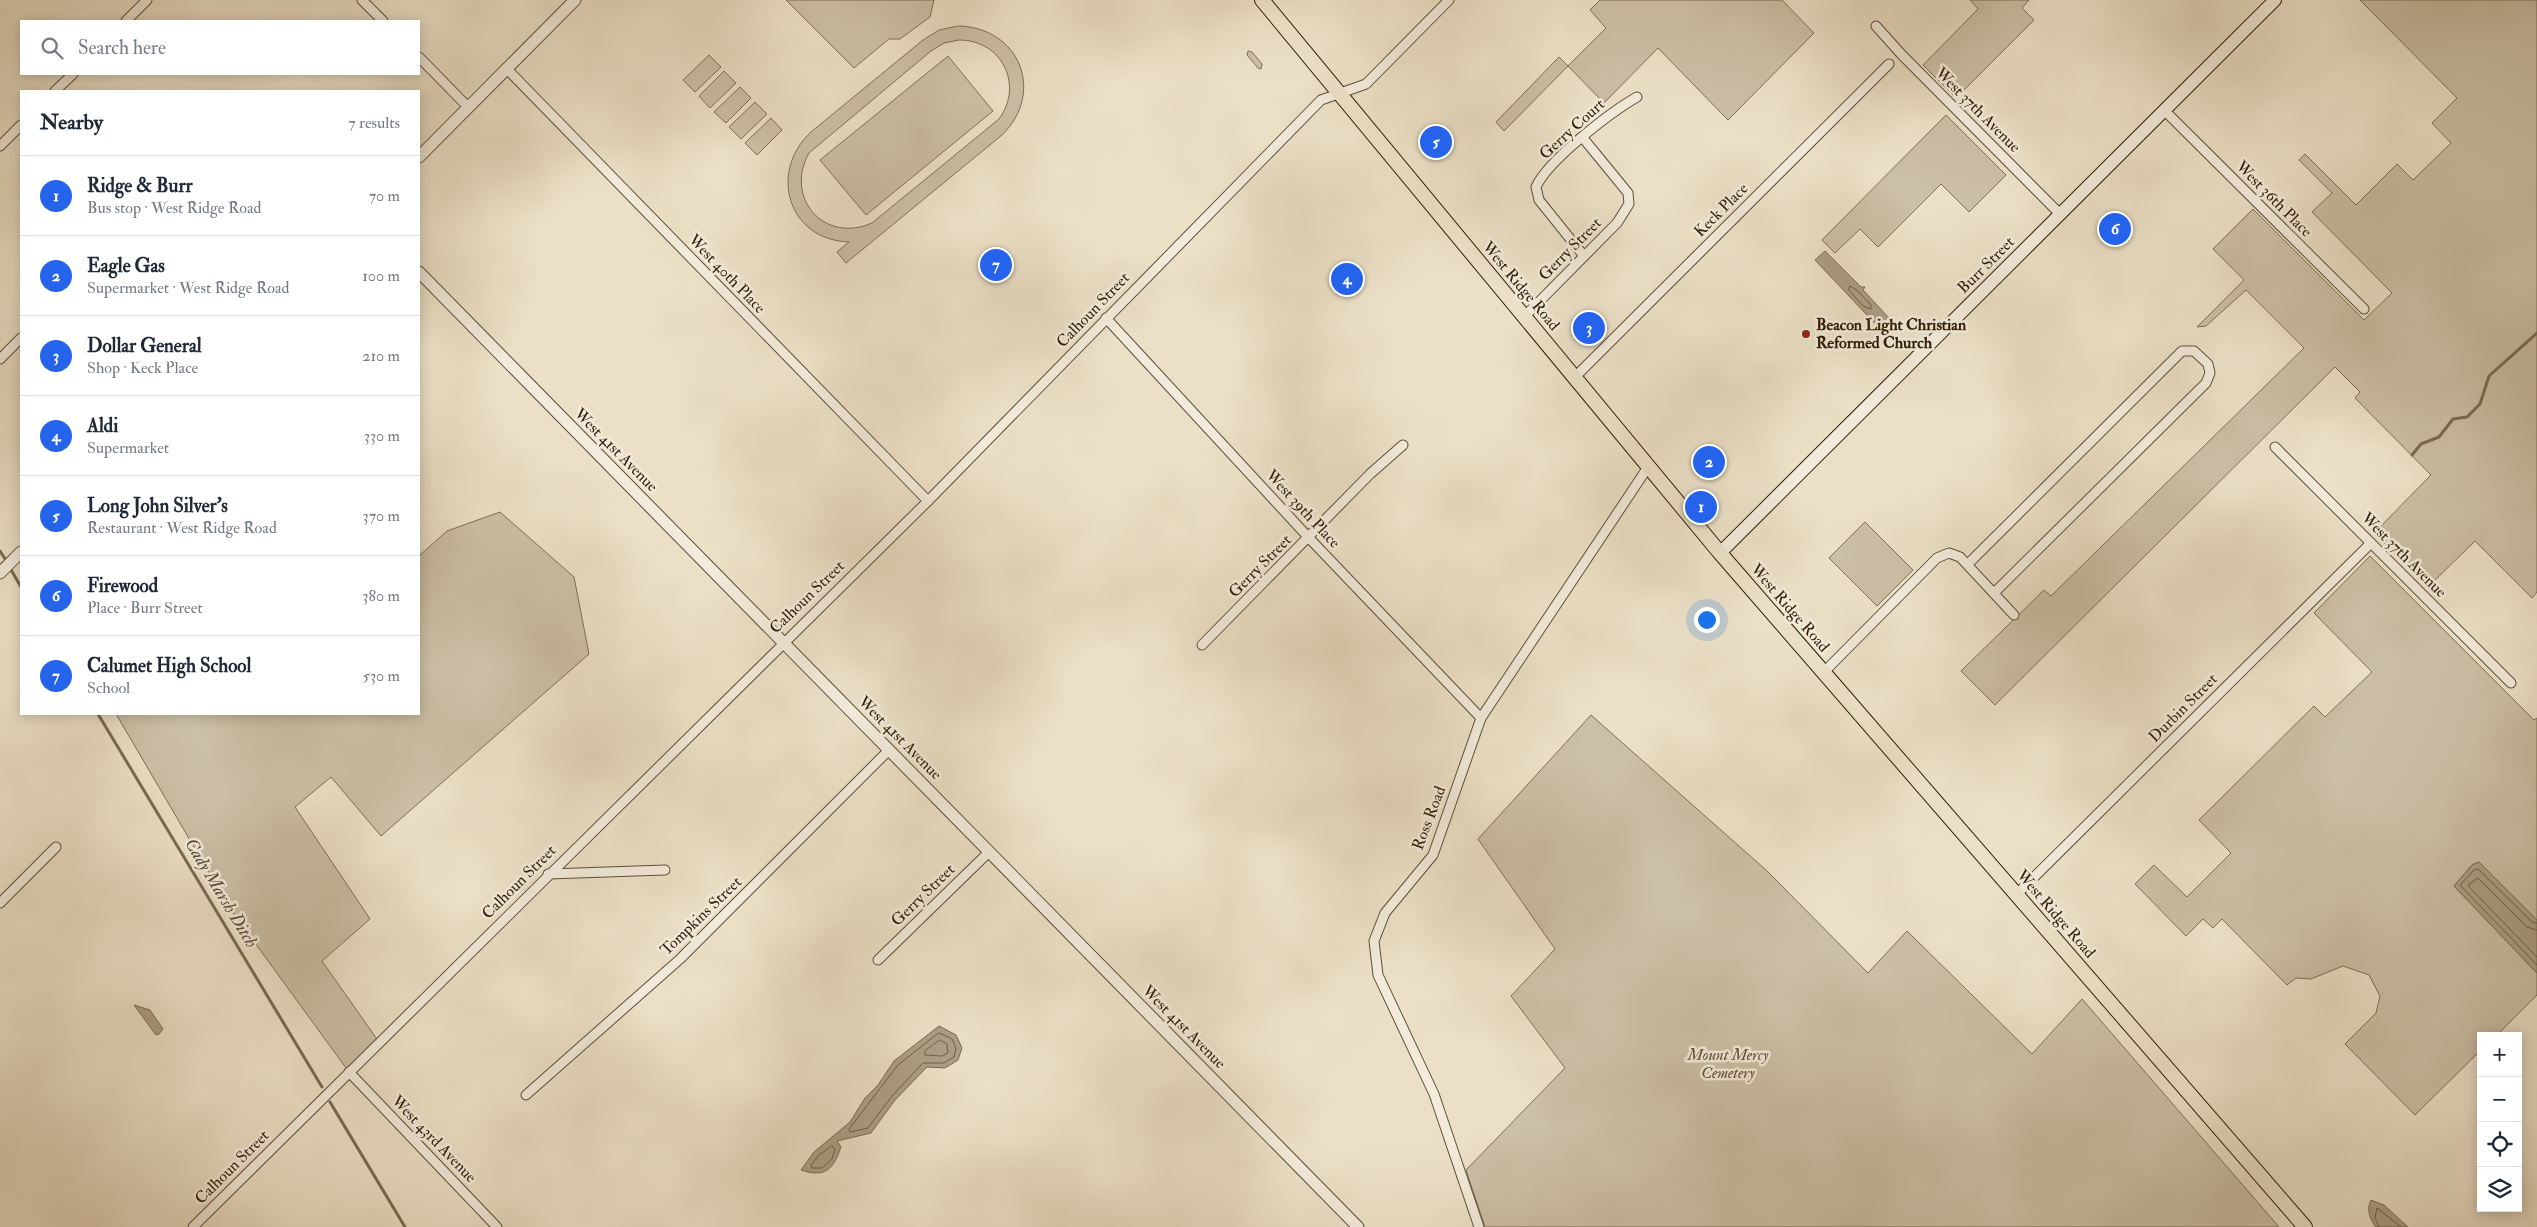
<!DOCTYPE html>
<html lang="en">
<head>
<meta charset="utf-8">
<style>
	body { margin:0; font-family:"IM FELL Double Pica",serif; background:#f2f2f3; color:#1f2937 }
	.controls { position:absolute; right:15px; bottom:15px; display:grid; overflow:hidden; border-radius:0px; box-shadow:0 2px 12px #0003 }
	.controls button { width:45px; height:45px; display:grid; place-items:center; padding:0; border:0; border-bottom:1px solid #e0e1e3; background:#fff; color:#1f2937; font:25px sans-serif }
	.you { position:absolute; left:1706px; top:619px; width:18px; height:18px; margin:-12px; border:4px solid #fff; border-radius:50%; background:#1a73e8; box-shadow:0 0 0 8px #1a73e833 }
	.badge { display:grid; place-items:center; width:32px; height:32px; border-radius:50%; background:#2563eb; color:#fff; font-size:16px; font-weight:700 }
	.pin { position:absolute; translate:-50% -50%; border:2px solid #fff; box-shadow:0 1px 5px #0006 }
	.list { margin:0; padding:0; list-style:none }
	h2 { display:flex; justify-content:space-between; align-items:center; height:65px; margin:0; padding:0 20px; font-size:21px }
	h2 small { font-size:16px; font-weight:400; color:#747a83 }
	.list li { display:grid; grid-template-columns:32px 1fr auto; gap:15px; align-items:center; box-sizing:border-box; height:80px; padding:0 20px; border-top:1px solid #e0e1e3 }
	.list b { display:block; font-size:19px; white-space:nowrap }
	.list p { margin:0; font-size:16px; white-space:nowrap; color:#747a83 }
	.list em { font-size:16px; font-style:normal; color:#747a83 }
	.icon { flex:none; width:28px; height:28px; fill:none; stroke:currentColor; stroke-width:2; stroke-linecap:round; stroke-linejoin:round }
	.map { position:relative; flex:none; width:2537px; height:1227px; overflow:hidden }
	.search { position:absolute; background:#fff; box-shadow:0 2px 12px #0003; left:20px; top:20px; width:400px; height:55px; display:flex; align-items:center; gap:12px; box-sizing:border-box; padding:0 18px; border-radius:0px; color:#747a83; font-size:19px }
	.panel { position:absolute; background:#fff; box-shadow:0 2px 12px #0003; left:20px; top:90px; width:400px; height:625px; border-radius:0px }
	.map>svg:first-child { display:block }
</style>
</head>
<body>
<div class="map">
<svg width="2537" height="1227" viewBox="0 0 2537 1227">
	<rect width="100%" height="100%" fill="#ebe0c7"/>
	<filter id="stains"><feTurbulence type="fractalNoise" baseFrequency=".004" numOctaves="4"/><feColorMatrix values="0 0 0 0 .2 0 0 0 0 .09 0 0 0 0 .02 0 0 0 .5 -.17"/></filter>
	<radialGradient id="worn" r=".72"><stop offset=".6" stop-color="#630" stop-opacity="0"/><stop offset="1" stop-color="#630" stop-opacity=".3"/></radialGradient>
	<!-- green -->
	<g fill="#cbbfa6" stroke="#7d6e56" fill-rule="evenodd">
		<polygon points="786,0 934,0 930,17 900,39 889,39 854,68"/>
		<polygon points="1600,0 1782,0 1814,33 1728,120 1658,48 1604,103 1568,66 1504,131 1496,122 1559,57 1568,66 1606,28 1590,10"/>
		<polygon points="1970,0 2029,0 2022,8 2034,20 1956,98 1923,65 1978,9"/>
		<polygon points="2360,0 2537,0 2537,592 2532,598 2475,541 2428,587 2374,533 2431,475 2355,398 2360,392 2335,367 1995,705 1961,671 2044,590 2051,596 2304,348 2246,290 2206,326 2197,327 2244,280 2213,249 2253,209 2364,320 2392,293 2312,212 2332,193 2299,160 2305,154 2356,205 2397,164 2413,180 2451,143 2432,123 2457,98"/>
		<path d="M958 26C1019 27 1046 92 1002 135L846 263 837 252 849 242C788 240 768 172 811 132L923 40 939 30ZM959 40C1002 40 1024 85 999 119L872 223C824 244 784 198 809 153L931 51 944 43Z"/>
		<polygon points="1248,51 1252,52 1262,64 1261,69 1258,68 1247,55"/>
		<polygon points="709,55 721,67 695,92 683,80"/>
		<polygon points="948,56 993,111 866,215 820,160"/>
		<polygon points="724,71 736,83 710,108 699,96"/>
		<polygon points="740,87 751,98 726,123 714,112"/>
		<polygon points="755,102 767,114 741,139 729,127"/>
		<polygon points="1946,115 2006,175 1969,212 1941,184 1878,247 1860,229 1835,253 1822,240"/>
		<polygon points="771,118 782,130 757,155 745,143"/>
		<polygon points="500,512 574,577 589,654 381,836 331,777 295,807 370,919 322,961 379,1042 349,1072 231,910 116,714 419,714 419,556 447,531"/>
		<polygon points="1865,522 1913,570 1877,606 1829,558"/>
		<polygon points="2370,556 2534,720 2537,718 2537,920 2479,862 2472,865 2454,886 2537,973 2537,995 2496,1036 2481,1036 2481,1050 2415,1115 2345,1044 2376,1013 2380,996 2369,975 2343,966 2311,979 2296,978 2287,985 2222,919 2213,928 2203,919 2186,936 2135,884 2154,865 2187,897 2231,853 2199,820 2314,706 2325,717 2372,672 2314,613"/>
		<polygon points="1591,715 1766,870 1868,973 1907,931 2032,1054 2082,999 2279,1227 1485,1227 1466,1170 1565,1068 1511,996 1555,949 1478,839"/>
	</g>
	<!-- water -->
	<g fill="#ab9e85" stroke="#796b52">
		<polygon points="1825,251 1861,287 1865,287 1863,290 1890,319 1895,324 1889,332 1883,332 1815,260"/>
		<polygon points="2479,862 2537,920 2537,973 2454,886 2472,865"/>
		<polygon points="134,1005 150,1010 163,1029 159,1034 156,1035"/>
		<path d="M939 1026 956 1035 962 1048 958 1060 945 1068 927 1067 895 1100 871 1133 837 1141 841 1147C833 1170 825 1178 801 1170L814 1152 850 1122 865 1098 878 1085 894 1061Z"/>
		<path d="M2371 1200 2384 1205 2408 1227H2376C2370 1220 2366 1209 2371 1200Z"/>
	</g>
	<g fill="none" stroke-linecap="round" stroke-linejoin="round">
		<!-- shore -->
		<g stroke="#6d5e45" stroke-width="1">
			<polygon points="1850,286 1858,291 1871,305 1871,309 1863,306 1849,290"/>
			<polyline points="2537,923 2532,922 2478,869 2474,870 2460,885 2537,965"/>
			<polyline points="2537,930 2527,927 2478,878 2469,884 2469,887 2537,957"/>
			<polygon points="939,1033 952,1039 956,1048 954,1057 944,1063 923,1063 892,1096 868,1128 850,1132 849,1129 898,1065"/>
			<polygon points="940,1040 947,1044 948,1053 942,1056 925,1055 925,1051"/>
			<polygon points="832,1146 835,1149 832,1159 822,1168 812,1168 811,1165 818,1156"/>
			<polyline points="2379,1227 2375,1218 2377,1208 2401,1227"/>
		</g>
		<!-- stream -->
		<g stroke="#796b52" stroke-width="3">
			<polyline points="2412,455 2421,444 2439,437 2453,419 2467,417 2480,404 2489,376 2537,333"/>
			<polyline points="0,551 7,562"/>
			<polyline points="10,568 21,587"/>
			<polyline points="98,714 322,1087"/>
			<polyline points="330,1102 405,1227"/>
		</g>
		<defs>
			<g id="minor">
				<polyline points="362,0 383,21"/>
				<polyline points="126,21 147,0"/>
				<polyline points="1876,26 1902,55 2060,214"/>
				<polyline points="419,57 468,107"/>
				<polyline points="506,68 928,501"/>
				<polyline points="55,91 73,74"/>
				<polyline points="2164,110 2364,309"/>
				<polyline points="0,146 21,125"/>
				<path d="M1584 256 1539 200 1536 187C1548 160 1611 112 1637 97"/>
				<polyline points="1524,317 1617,223 1629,204 1628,193 1583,138"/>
				<polyline points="1106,318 1309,538 1481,718"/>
				<polyline points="0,359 21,338"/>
				<polyline points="1574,378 1889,64"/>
				<polyline points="2275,447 2511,683"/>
				<polyline points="1968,564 2182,351 2194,351 2208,364 2210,373 2206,383 1994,593"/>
				<polyline points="1202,645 1370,474 1403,445"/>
				<polyline points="1823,673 1937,558 1949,553 1960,557 2014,615"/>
				<polyline points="548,874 665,870"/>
				<polyline points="2016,895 2371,543"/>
				<polyline points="0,903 56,847"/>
				<polyline points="878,960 989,852"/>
				<polyline points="349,1072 497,1227"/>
				<polyline points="526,1095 680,959 889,750"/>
				<polyline points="193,1227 928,501 1321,100 1366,84 1449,0"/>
				<polyline points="1479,1227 1434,1094 1378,975 1374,941 1385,913 1433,855 1481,718 1648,467"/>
			</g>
			<g id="tertiary">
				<polyline points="419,157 575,0"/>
				<polyline points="419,272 1358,1227"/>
				<polyline points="0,573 21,552"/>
			</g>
			<polyline id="secondary" points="1720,553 2275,0"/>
			<polyline id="primary" points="1262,0 1720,553 2305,1227"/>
		</defs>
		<!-- minor casing -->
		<use href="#minor" stroke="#5e4e36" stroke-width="11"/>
		<!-- tertiary casing -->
		<use href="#tertiary" stroke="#5e4e36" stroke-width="13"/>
		<!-- secondary casing -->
		<use href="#secondary" stroke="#2f1e05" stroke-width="14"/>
		<!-- primary casing -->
		<use href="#primary" stroke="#2f1e05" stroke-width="16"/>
		<!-- minor -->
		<use href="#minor" stroke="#f2ebdb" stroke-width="9"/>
		<!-- tertiary -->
		<use href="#tertiary" stroke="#f2ebdb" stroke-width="11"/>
		<!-- secondary -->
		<use href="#secondary" stroke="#f2ebdb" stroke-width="12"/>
		<!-- primary -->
		<use href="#primary" stroke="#ebe0c7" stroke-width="14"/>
	</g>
	<!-- markers -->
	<circle fill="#8f2418" stroke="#f2ebdb" stroke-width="2" cx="1806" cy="334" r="5"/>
	<g text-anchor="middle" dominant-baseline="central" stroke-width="5" stroke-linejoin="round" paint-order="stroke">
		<!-- street labels -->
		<g font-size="16" fill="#2f1e05" stroke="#f2ebdb">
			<text transform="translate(1978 110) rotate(45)">West 37th Avenue</text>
			<text transform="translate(1572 129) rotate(-42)">Gerry Court</text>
			<text transform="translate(2274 199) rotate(45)">West 36th Place</text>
			<text transform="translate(1721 210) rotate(-45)">Keck Place</text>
			<text transform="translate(1570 249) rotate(-45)">Gerry Street</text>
			<text transform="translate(1986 265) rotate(-45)">Burr Street</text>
			<text transform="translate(727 274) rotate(46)">West 40th Place</text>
			<text transform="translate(1521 286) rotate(50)">West Ridge Road</text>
			<text transform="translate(1093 310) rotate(-46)">Calhoun Street</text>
			<text transform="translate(616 450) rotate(45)">West 41st Avenue</text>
			<text transform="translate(1303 509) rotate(47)">West 39th Place</text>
			<text transform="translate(2404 555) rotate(45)">West 37th Avenue</text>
			<text transform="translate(1260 566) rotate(-45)">Gerry Street</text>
			<text transform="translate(807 597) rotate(-44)">Calhoun Street</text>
			<text transform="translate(1790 608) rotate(49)">West Ridge Road</text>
			<text transform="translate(2183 708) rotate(-45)">Durbin Street</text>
			<text transform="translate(900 738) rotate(45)">West 41st Avenue</text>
			<text transform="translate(1429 818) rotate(-69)">Ross Road</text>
			<text transform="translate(519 882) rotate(-45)">Calhoun Street</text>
			<text transform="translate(923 895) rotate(-44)">Gerry Street</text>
			<text transform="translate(2056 914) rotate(49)">West Ridge Road</text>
			<text transform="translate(701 916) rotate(-44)">Tompkins Street</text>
			<text transform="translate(1184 1027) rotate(45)">West 41st Avenue</text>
			<text transform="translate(434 1139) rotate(46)">West 43rd Avenue</text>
			<text transform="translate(232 1167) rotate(-45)">Calhoun Street</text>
		</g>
		<!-- poi labels -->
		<g font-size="16" font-weight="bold" fill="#2f1e05" stroke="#f2ebdb" text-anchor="start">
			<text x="1816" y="325">Beacon Light Christian<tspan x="1816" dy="18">Reformed Church</tspan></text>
		</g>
		<!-- park labels -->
		<g font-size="16" font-style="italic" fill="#5e4e35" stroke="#f2ebdb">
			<text x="1728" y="1055">Mount Mercy<tspan x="1728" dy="18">Cemetery</tspan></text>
		</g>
		<!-- water labels -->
		<g font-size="18" font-style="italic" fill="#5a4b32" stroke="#f2ebdb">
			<text transform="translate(221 893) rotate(59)">Cady Marsh Ditch</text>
		</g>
	</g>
	<rect width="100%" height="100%" filter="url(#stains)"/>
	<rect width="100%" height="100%" fill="url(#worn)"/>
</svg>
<div class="controls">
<button>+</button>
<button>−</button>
<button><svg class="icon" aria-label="locate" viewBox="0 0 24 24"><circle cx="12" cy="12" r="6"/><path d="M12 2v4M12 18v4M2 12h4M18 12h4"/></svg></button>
<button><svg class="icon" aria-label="layers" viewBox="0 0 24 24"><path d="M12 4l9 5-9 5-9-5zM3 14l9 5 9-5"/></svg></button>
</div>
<div class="you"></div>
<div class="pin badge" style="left:1701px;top:507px">1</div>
<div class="pin badge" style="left:1709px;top:462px">2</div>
<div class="pin badge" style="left:1589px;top:328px">3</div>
<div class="pin badge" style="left:1347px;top:279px">4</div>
<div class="pin badge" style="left:1436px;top:142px">5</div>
<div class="pin badge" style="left:2115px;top:229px">6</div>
<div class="pin badge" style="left:996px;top:265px">7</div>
<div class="search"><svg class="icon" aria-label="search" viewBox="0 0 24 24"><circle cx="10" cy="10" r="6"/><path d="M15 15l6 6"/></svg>Search here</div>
<section class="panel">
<h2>Nearby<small>7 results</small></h2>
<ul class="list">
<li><span class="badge">1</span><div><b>Ridge &amp; Burr</b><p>Bus stop · West Ridge Road</p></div><em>70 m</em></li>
<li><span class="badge">2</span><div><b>Eagle Gas</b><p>Supermarket · West Ridge Road</p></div><em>100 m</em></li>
<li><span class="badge">3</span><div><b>Dollar General</b><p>Shop · Keck Place</p></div><em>210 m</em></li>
<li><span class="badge">4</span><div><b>Aldi</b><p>Supermarket</p></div><em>330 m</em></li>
<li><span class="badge">5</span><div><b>Long John Silver's</b><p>Restaurant · West Ridge Road</p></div><em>370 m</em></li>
<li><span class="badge">6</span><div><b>Firewood</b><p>Place · Burr Street</p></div><em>380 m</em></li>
<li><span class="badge">7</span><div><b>Calumet High School</b><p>School</p></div><em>530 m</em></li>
</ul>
</section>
</div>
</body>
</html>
